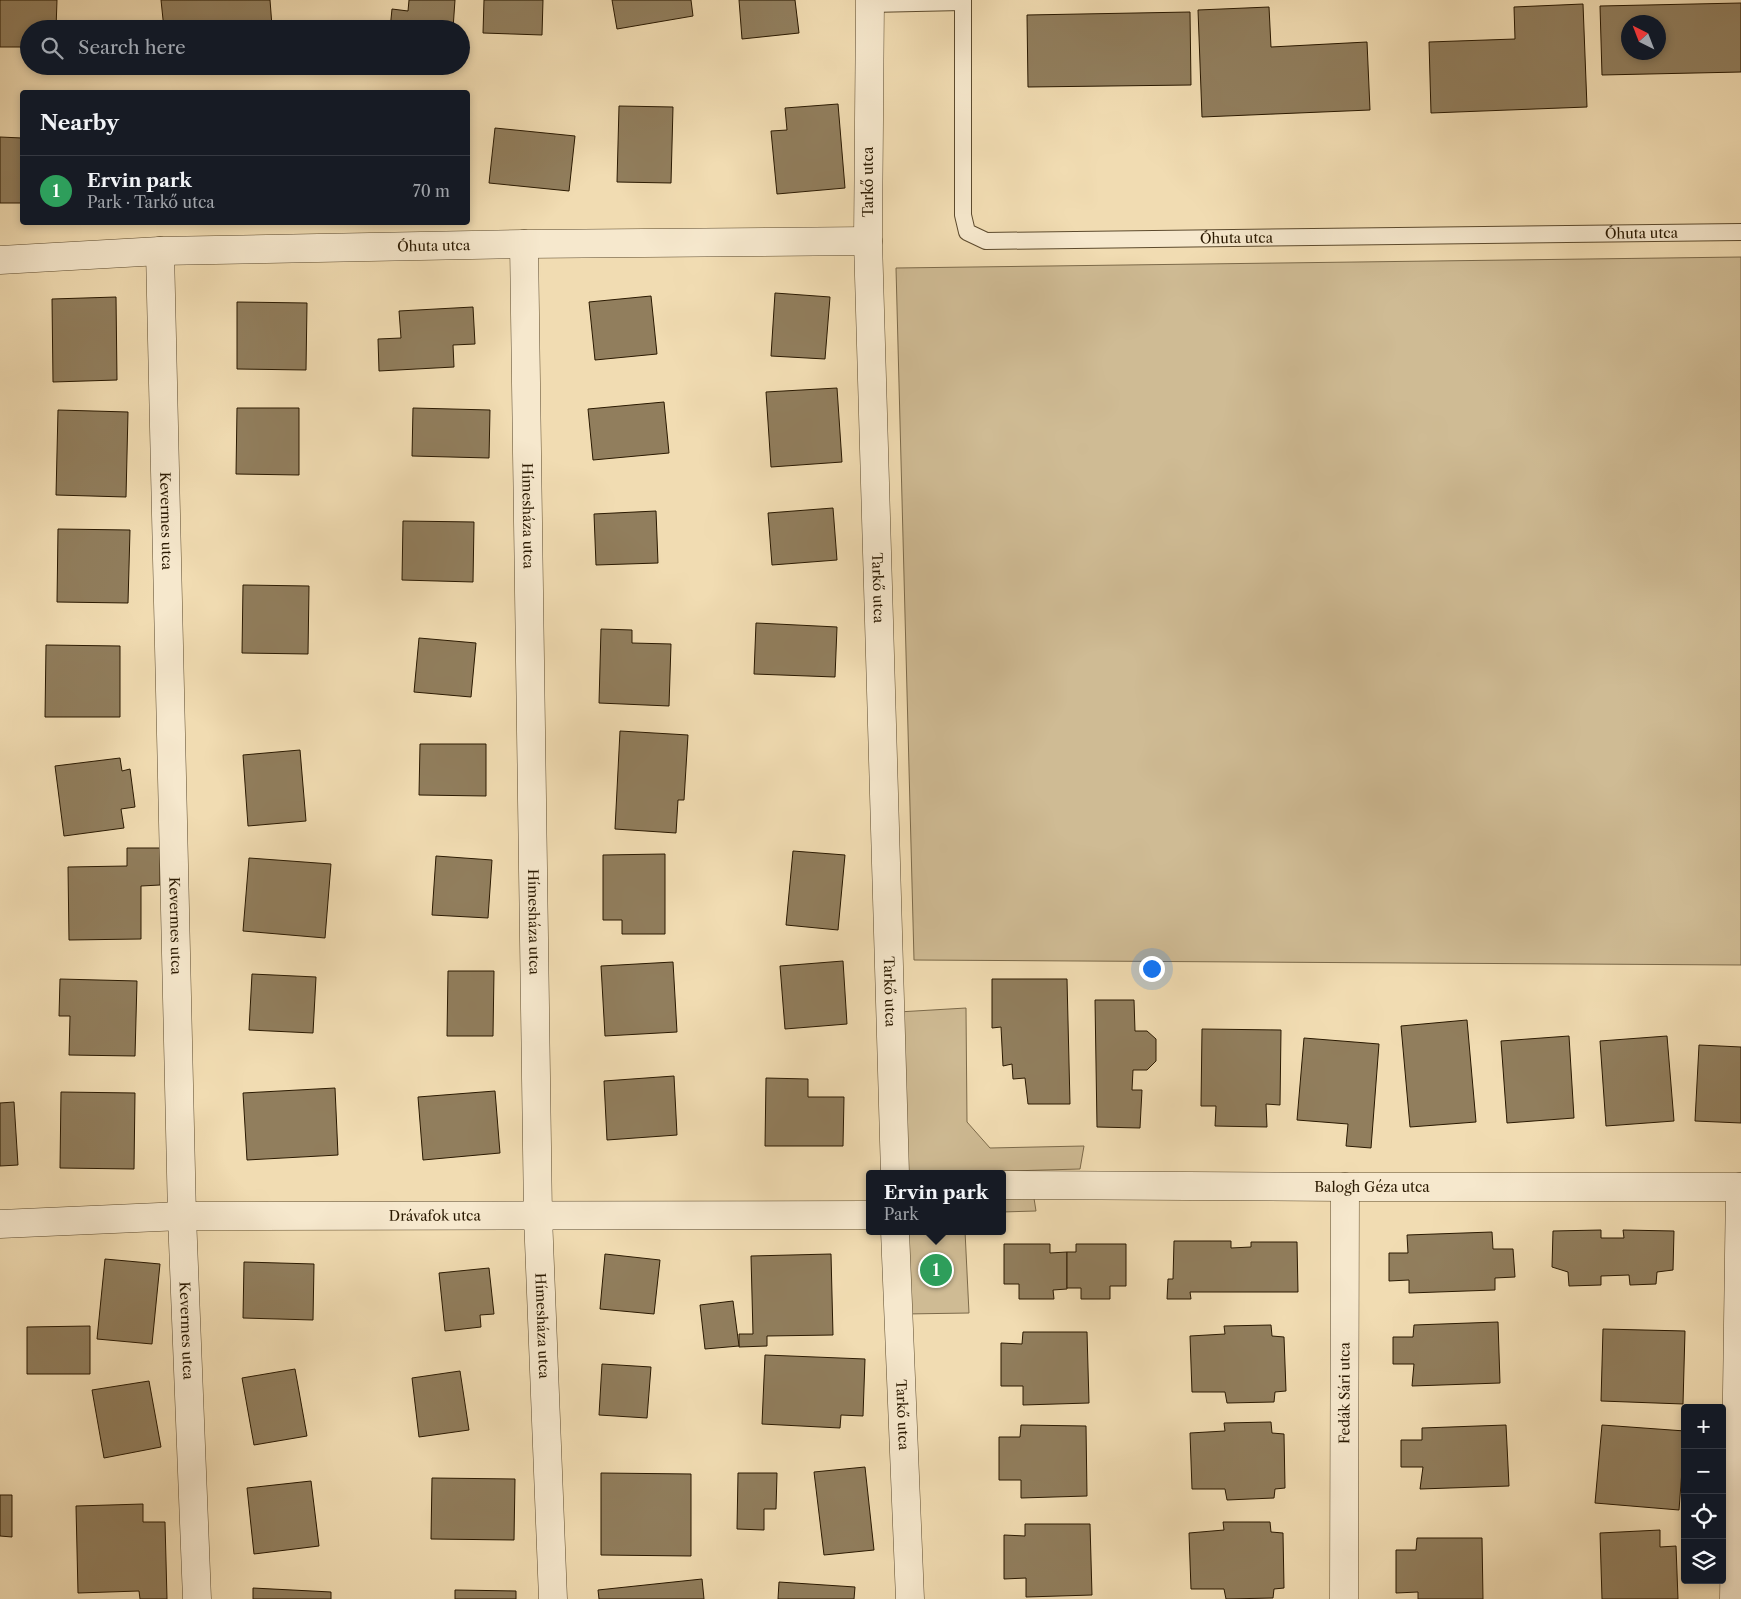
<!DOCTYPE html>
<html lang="en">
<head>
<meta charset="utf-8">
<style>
	body { margin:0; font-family:"Libre Caslon Text",serif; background:#242831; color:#f1f3f6 }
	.controls { position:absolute; right:15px; bottom:15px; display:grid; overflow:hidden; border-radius:5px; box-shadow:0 2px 8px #0003 }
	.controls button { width:45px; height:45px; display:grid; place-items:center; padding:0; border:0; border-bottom:1px solid #363941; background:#171b24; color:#f1f3f6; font:25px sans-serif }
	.compass { position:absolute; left:1621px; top:15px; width:45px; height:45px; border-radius:50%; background:#171b24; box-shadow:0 2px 8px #0003; rotate:318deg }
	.you { position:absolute; left:1151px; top:968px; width:18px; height:18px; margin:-12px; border:4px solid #fff; border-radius:50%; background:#1a73e8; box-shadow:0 0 0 8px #1a73e833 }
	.badge { display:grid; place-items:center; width:32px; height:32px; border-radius:50%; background:#8c9099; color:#fff; font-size:16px; font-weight:700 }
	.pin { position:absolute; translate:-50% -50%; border:2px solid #fff; box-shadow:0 1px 5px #0006 }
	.popup { position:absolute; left:866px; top:1170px; width:140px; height:65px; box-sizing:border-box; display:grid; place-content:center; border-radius:5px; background:#171b24; filter:drop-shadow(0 1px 4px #0005); font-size:16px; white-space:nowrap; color:#9ea1a6 }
	.popup b { font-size:19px; color:#f1f3f6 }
	.popup::after { content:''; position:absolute; left:50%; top:100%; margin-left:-10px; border:10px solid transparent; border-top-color:#171b24 }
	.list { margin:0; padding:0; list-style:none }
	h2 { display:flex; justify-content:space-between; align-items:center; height:65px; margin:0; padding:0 20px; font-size:21px }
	h2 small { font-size:16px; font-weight:400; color:#9ea1a6 }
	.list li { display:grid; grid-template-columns:32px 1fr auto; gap:15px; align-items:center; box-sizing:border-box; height:70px; padding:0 20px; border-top:1px solid #363941 }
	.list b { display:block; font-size:19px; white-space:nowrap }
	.list p { margin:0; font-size:16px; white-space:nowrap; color:#9ea1a6 }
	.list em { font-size:16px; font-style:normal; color:#9ea1a6 }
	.icon { flex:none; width:28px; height:28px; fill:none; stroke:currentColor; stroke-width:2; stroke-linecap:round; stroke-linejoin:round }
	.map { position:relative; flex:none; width:1741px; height:1599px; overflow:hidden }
	.search { position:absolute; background:#171b24; box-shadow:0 2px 8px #0003; left:20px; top:20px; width:450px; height:55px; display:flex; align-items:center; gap:12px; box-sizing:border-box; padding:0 18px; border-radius:28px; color:#9ea1a6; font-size:19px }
	.panel { position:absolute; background:#171b24; box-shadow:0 2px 8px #0003; left:20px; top:90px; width:450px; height:135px; border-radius:5px }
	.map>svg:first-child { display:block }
</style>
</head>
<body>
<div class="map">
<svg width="1741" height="1599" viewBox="0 0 1741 1599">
	<rect width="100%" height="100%" fill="#f1dcb2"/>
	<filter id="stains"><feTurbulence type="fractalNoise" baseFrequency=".004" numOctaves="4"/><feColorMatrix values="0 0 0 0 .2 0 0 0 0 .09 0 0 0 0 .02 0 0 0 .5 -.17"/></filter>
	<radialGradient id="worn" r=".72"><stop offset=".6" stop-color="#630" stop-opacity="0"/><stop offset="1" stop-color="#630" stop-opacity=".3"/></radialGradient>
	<!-- green -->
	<g fill="#cfbb94" stroke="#7c6a4a">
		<polygon points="1741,257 1741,965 914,960 896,268"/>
		<polygon points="966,1008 967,1122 990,1148 1084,1146 1080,1169 904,1174 898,1012"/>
		<polygon points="1033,1192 1036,1211 1002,1212 1002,1193"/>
		<polygon points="905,1231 965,1231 969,1313 905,1314"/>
	</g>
	<!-- building -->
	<g fill="#917e5d" stroke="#2a1901" fill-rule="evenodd">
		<polygon points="0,0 57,0 56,29 29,29 29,47 0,47"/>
		<polygon points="161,0 270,0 272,26 235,29 164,29"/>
		<polygon points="409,0 455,0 453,29 390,29 392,9 408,11"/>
		<polygon points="484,0 543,0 542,35 483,33"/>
		<polygon points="612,0 691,0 693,16 617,29"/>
		<polygon points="739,0 795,0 799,33 742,39"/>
		<path d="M1741 3V72L1602 75 1600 6ZM1628 22H1658V52H1628Z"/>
		<polygon points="1583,4 1587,107 1431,113 1429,42 1515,39 1514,7"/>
		<polygon points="1269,7 1271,47 1367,42 1370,110 1202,117 1198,10"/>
		<polygon points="1190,12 1191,85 1028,87 1027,15"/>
		<polygon points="838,104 845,188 777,194 771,131 787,130 785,108"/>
		<polygon points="619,106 673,107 671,183 617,182"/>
		<polygon points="495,128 575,136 569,191 489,183"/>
		<polygon points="0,137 22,138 22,203 0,203"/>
		<polygon points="775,293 830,297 825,359 771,356"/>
		<polygon points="651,296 657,354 595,360 589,302"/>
		<polygon points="116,297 117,380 53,382 52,299"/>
		<polygon points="237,302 307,303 306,370 237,369"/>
		<polygon points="473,307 475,344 453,345 454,367 379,371 378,339 401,338 399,311"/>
		<polygon points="837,388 842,462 771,467 766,392"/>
		<polygon points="664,402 669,453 593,460 588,409"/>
		<polygon points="237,408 299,408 299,475 236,474"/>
		<polygon points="413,408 490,410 489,458 412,456"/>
		<polygon points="58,410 128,412 126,497 56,495"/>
		<polygon points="833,508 837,560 772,565 768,513"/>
		<polygon points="656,511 658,563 596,565 594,514"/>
		<polygon points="403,521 474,522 473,582 402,580"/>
		<polygon points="58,529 130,530 128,603 57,602"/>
		<polygon points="243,585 309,586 308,654 242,653"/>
		<polygon points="756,623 837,627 835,677 754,674"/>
		<polygon points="601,629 632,630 632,643 671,644 669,706 599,703"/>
		<polygon points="419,638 476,643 471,697 414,692"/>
		<polygon points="46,645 120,646 120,717 45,717"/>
		<polygon points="620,731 688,735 684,800 678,800 676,833 615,829"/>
		<polygon points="420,744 486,744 486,796 419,795"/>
		<polygon points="300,750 306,821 248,826 243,755"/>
		<polygon points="120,758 122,771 130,769 135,807 121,809 124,828 64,836 55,766"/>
		<polygon points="127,848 160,848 160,885 141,886 141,939 69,940 68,867 127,866"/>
		<polygon points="793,851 845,855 838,930 786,925"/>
		<polygon points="665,854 665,934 622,934 622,920 603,920 603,855"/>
		<polygon points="436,856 492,860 488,918 432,915"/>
		<polygon points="249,858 331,864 325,938 243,931"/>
		<polygon points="843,961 847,1024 785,1029 780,966"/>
		<polygon points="673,962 677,1032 605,1036 601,966"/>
		<polygon points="448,971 494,971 493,1036 447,1036"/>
		<polygon points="252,974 316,977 313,1033 249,1030"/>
		<polygon points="60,979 137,981 135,1056 69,1055 70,1016 59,1016"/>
		<polygon points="992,979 1067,979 1070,1104 1028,1104 1025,1078 1013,1079 1012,1064 1003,1066 1001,1027 992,1028"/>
		<polygon points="1095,1000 1134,1000 1135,1031 1147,1031 1156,1039 1156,1061 1147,1070 1133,1070 1132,1090 1142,1090 1140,1128 1097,1127"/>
		<polygon points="1467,1020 1476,1122 1410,1127 1401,1026"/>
		<polygon points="1202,1029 1281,1030 1280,1105 1266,1104 1267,1127 1215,1126 1216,1106 1201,1106"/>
		<polygon points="1569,1036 1574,1118 1507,1123 1501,1041"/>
		<polygon points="1667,1036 1674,1121 1606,1126 1600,1041"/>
		<polygon points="1304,1038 1379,1044 1371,1148 1346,1146 1348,1124 1297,1120"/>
		<polygon points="1699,1045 1741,1047 1741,1123 1695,1121"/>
		<polygon points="674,1076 677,1135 607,1140 604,1081"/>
		<polygon points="766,1078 808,1079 808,1097 844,1097 843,1146 765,1146"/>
		<polygon points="335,1088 338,1155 247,1160 243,1093"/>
		<polygon points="495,1091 500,1153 423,1160 418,1097"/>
		<polygon points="61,1092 135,1093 134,1169 60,1168"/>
		<polygon points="14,1102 18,1165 0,1166 0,1103"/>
		<polygon points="1601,1230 1601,1238 1624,1238 1623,1230 1674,1231 1673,1270 1657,1272 1656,1284 1630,1285 1629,1275 1601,1276 1601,1285 1569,1286 1568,1272 1552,1267 1553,1231"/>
		<polygon points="1492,1232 1493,1249 1513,1249 1515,1277 1495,1278 1495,1290 1409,1293 1409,1280 1389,1281 1389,1253 1408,1253 1407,1235"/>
		<polygon points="1174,1241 1231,1241 1231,1248 1251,1247 1251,1242 1297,1242 1298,1292 1190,1292 1191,1299 1167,1299 1168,1279 1173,1279"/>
		<polygon points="1004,1244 1050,1244 1050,1253 1067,1252 1067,1289 1053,1290 1054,1299 1019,1299 1019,1284 1004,1284"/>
		<polygon points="1076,1244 1126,1244 1126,1286 1110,1286 1110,1299 1081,1299 1081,1288 1067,1288 1067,1252 1076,1252"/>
		<polygon points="605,1254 660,1260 654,1314 600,1309"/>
		<polygon points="831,1254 833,1335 767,1336 767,1346 739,1347 739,1334 753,1334 751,1256"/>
		<polygon points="105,1259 160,1264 152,1344 97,1339"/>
		<polygon points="244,1262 314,1264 313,1320 243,1318"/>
		<polygon points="489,1268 494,1314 480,1315 481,1327 445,1331 439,1273"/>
		<polygon points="733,1301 739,1346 705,1349 700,1305"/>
		<polygon points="1498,1322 1500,1383 1412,1386 1414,1364 1393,1364 1393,1337 1413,1337 1414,1325"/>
		<polygon points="1271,1325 1272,1336 1284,1337 1286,1391 1275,1392 1274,1402 1227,1403 1225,1392 1192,1392 1190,1336 1225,1334 1224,1326"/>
		<polygon points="90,1326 90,1374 27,1374 27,1327"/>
		<polygon points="1603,1329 1685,1331 1683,1404 1601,1401"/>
		<polygon points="1023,1332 1087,1332 1089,1403 1023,1405 1023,1386 1001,1386 1001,1343 1022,1344"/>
		<polygon points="765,1355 865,1359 863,1416 841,1415 840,1428 762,1424"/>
		<polygon points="602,1364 651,1367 647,1418 599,1415"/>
		<polygon points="295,1369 307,1436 254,1445 242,1378"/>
		<polygon points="460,1371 469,1430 419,1437 412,1378"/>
		<polygon points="149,1381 161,1447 104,1458 92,1390"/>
		<polygon points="1271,1422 1272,1433 1284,1434 1285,1488 1275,1489 1274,1498 1227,1500 1225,1489 1192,1489 1190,1433 1225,1431 1224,1423"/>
		<polygon points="1021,1425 1086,1426 1087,1496 1021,1498 1021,1480 999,1480 999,1437 1020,1437"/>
		<polygon points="1506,1425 1509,1486 1420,1489 1423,1467 1401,1467 1401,1440 1422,1440 1422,1428"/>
		<polygon points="1602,1425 1685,1431 1679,1510 1595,1503"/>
		<polygon points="865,1467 874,1550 824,1555 814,1472"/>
		<polygon points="601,1473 691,1474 691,1556 601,1555"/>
		<polygon points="738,1473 777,1473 776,1509 764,1509 764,1530 737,1529"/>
		<polygon points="432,1478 515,1479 514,1540 431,1539"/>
		<polygon points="311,1481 319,1546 254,1554 247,1488"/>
		<polygon points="0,1495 12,1495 12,1537 0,1536"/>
		<polygon points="143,1504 143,1522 165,1522 167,1599 140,1599 139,1591 78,1593 76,1506"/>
		<polygon points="1223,1522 1270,1522 1271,1532 1283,1533 1284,1588 1274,1589 1273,1598 1226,1599 1224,1589 1191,1589 1189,1533 1224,1530"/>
		<polygon points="1025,1524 1090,1524 1092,1595 1026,1597 1026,1578 1004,1579 1004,1535 1025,1536"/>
		<polygon points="1660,1530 1660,1547 1676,1546 1678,1599 1602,1599 1600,1533"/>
		<polygon points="1417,1538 1482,1538 1483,1599 1418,1599 1418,1592 1396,1593 1396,1550 1416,1550"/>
		<polygon points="702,1579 704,1599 599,1599 598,1590"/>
		<polygon points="779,1582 855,1587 854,1599 778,1599"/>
		<polygon points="253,1588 331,1592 331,1599 253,1599"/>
		<polygon points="455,1590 516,1591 516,1599 455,1599"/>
	</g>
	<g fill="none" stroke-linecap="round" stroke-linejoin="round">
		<defs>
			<g id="service">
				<path id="s1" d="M963 0V215L967 232 986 241 1741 232"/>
				<polyline points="870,4 962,2"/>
			</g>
			<g id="minor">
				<path id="s2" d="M870 0 868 241 895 1174"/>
				<path id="s3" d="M524 244 538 1216 553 1599"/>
				<path id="s4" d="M160 251 182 1216 197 1599"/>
				<path id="s5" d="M0 260 160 251 524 244 868 241"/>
				<path id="s6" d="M1002 1185 1345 1187H1741"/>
				<path id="s7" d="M0 1224 182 1216 870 1215"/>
				<path id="s8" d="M895 1231 910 1599"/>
				<path id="s9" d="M1344 1599 1345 1187"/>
				<polyline points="1734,1599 1740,1187"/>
			</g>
		</defs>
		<!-- service casing -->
		<use href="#service" stroke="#5c4a2d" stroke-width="18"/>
		<!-- minor casing -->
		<use href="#minor" stroke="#5c4a2d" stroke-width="29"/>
		<!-- service -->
		<use href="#service" stroke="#f6e8cd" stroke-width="16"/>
		<!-- minor -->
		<use href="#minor" stroke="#f6e8cd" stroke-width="28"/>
	</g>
	<g text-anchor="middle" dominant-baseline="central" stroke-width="4.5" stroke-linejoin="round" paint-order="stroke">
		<!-- street labels -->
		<g font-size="14" fill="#2a1901" stroke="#f6e8cd">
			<text transform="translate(868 182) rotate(-90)">Tarkő utca</text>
			<text stroke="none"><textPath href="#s1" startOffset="909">Óhuta utca</textPath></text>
			<text stroke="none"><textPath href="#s1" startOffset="504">Óhuta utca</textPath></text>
			<text stroke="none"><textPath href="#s5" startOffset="434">Óhuta utca</textPath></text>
			<text stroke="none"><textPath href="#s3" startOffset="272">Hímesháza utca</textPath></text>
			<text stroke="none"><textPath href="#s4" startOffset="270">Kevermes utca</textPath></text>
			<text stroke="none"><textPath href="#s2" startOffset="588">Tarkő utca</textPath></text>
			<text stroke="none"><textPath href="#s3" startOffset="678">Hímesháza utca</textPath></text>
			<text stroke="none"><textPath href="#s4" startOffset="675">Kevermes utca</textPath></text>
			<text stroke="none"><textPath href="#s2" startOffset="992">Tarkő utca</textPath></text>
			<text stroke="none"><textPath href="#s6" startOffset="370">Balogh Géza utca</textPath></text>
			<text stroke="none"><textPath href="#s7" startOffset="435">Drávafok utca</textPath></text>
			<text stroke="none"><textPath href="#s3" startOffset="1082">Hímesháza utca</textPath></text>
			<text stroke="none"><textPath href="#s4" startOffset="1080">Kevermes utca</textPath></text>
			<text stroke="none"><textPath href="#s9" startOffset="206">Fedák Sári utca</textPath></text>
			<text stroke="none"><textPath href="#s8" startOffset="184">Tarkő utca</textPath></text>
		</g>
	</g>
	<rect width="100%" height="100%" filter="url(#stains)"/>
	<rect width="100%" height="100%" fill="url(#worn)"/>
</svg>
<div class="controls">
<button>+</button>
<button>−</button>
<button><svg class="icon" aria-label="locate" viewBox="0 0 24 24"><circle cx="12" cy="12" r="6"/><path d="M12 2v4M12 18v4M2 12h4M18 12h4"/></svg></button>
<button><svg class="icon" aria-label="layers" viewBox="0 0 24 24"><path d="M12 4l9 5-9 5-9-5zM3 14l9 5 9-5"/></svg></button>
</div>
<svg class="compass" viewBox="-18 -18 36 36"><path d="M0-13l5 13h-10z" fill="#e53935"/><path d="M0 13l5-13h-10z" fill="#9ea1a6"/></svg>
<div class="you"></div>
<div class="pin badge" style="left:936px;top:1270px;background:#2e9e5b">1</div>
<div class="popup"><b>Ervin park</b>Park</div>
<div class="search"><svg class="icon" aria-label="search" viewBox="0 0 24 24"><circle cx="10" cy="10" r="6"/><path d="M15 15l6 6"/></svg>Search here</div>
<section class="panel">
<h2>Nearby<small></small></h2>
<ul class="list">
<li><span class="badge" style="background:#2e9e5b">1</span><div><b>Ervin park</b><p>Park · Tarkő utca</p></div><em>70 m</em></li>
</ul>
</section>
</div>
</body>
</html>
